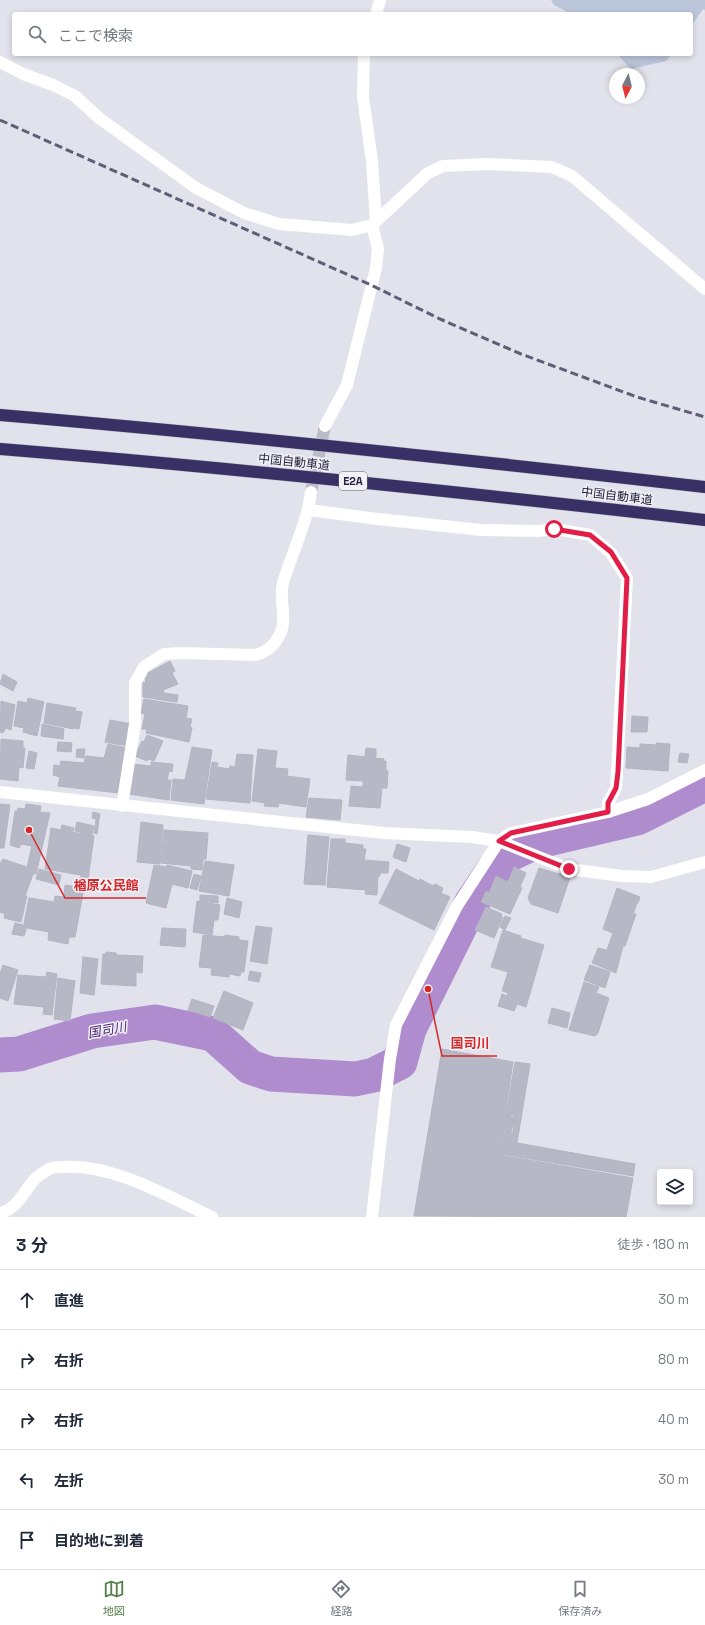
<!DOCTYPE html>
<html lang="ja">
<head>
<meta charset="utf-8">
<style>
	body { margin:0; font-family:"Space Grotesk","Noto Sans JP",sans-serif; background:#f6f6f7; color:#1f2937 }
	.controls { position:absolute; right:12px; bottom:12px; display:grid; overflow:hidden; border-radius:4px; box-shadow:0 2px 6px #0003 }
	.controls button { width:36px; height:36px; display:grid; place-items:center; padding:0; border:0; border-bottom:1px solid #e0e1e3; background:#fff; color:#1f2937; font:20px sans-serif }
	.compass { position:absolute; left:609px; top:68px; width:36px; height:36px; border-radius:50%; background:#fff; box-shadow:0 2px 6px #0003; rotate:187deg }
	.stop { position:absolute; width:12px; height:12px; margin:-9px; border:3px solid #e11d48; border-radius:50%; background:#fff }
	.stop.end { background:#e11d48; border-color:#fff; box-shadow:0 1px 4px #0008 }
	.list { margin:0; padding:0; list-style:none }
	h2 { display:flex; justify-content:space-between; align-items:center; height:52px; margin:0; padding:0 16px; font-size:17px }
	h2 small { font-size:13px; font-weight:400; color:#747a83 }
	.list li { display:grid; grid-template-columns:26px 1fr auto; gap:12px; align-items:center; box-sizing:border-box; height:60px; padding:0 16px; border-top:1px solid #e0e1e3 }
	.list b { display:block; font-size:15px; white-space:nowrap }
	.list em { font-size:13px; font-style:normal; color:#747a83 }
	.icon { flex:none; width:22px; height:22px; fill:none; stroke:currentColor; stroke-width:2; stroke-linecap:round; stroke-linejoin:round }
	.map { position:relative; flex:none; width:705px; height:1217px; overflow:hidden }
	.search { position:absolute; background:#fff; box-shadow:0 2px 6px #0003; left:12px; right:12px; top:12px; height:44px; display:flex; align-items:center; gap:10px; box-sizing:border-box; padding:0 14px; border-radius:4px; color:#747a83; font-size:15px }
	.sheet { height:352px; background:#fff }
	nav { display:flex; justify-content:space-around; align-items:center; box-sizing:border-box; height:56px; border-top:1px solid #e0e1e3; background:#fff; font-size:11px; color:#747a83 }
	nav a { display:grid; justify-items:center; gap:2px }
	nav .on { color:#538049 }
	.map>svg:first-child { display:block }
</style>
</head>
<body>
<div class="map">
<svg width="705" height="1217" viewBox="0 0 705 1217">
	<rect width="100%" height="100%" fill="#e1e2eb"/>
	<!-- green -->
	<g fill="#bbc6db">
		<polygon points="551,0 705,0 705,10 703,9 691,26 691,14 571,14 554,5"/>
		<polygon points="617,54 672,54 666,61 631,69"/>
	</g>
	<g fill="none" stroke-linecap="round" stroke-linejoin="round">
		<!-- river -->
		<polyline stroke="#af8ccd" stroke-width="35" points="0,1055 19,1054 92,1031 155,1022 213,1034 250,1067 271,1074 355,1079 374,1075 400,1062 409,1029 472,902 493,871 506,856 535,842 637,818 705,784"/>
	</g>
	<!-- building -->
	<g fill="#b7b8c5" stroke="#b4b4c4">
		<polygon points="170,661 175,671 172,673 178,684 163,690 164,693 178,695 177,702 143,697 143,682 146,683 145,677 148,677 146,674"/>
		<polygon points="3,674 17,682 13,691 0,684"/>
		<polygon points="28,698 44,702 37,736 23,732 24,728 14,726 18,701 27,703"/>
		<polygon points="144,699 188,706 186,718 192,719 190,727 192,728 189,742 146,733 147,729 142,729 145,714 141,713"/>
		<polygon points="1,701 15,705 11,730 6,728 3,733 0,732"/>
		<polygon points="47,703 76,708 75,711 82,712 79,729 73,728 73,729 44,723"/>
		<polygon points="632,716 648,717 647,732 631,732"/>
		<polygon points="110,720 132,724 128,746 105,742"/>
		<polygon points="42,724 64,729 63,739 41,736"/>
		<polygon points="147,735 163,741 154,761 149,759 147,761 135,756 142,741 144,742"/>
		<polygon points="1,739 23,741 23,748 25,748 23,768 19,767 18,781 0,779"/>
		<polygon points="58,742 72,743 71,752 57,751"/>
		<polygon points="656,743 670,744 668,771 626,768 627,747 640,748 640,744 657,745"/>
		<polygon points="108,744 127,748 119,793 58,786 60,777 53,775 54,765 60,766 61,761 84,763 86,756 104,758"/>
		<polygon points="192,747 212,750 204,804 171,800 173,779 185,780"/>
		<polygon points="366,748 376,749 376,757 365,756"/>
		<polygon points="77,749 85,749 84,758 76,757"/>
		<polygon points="258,749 277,751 275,768 288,769 287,776 310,779 306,807 279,803 278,807 264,806 265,803 252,801"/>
		<polygon points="29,751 37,753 34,769 26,768"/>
		<polygon points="680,753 689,754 687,763 678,762"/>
		<polygon points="237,754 253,755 250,803 206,799 212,762 218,763 217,767 229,769 230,766 235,767"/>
		<polygon points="348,755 384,759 384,762 386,761 386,770 388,771 387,788 382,788 380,808 349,806 351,786 363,787 363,781 346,780"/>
		<polygon points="151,762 173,764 172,772 169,771 167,780 171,780 169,800 129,794 133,764 151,766"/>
		<polygon points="309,798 342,800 340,820 306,817"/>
		<polygon points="0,804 10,805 4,848 0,848"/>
		<polygon points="26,804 41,806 40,812 50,813 36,874 33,874 25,896 27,896 21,922 4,918 5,914 0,912 0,864 3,859 27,867 32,846 21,844 19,848 10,845 15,811 18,811 18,808 25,809"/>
		<polygon points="93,812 100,814 99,820 92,818"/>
		<polygon points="96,820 99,821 97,834 94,833"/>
		<polygon points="77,822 94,826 92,835 75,831"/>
		<polygon points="141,822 163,825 160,864 137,862"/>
		<polygon points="62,825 74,828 73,831 61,829"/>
		<polygon points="51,828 94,836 87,887 80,886 81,875 45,869"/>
		<polygon points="164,830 208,833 206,859 203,859 202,870 191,869 191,866 161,863"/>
		<polygon points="308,835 329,837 325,885 304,884"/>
		<polygon points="331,839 345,839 345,843 363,845 363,849 366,849 364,860 389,862 388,873 380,873 380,876 378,876 377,895 365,894 366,890 327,887"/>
		<polygon points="397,844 410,848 406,862 393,857"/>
		<polygon points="205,861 234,865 229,896 199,891"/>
		<polygon points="154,865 166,867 167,865 192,871 188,888 172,884 166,908 146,903"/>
		<polygon points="514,867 526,873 520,887 522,888 510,914 481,902 486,891 489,893 496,876 508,882"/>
		<polygon points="539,868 570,877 558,913 531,904 528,898"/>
		<polygon points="39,869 61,875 59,885 36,879"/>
		<polygon points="396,869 419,881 420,879 433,886 435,884 443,888 441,893 450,897 434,930 379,903"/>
		<polygon points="194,874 201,876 197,890 190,888"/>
		<polygon points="65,885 84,888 75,937 69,937 68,944 48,940 49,932 27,928 28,925 24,924 29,898 54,902 55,896 64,897"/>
		<polygon points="617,888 640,897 638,903 637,903 633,914 636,914 625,946 623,946 616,973 592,963 598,948 607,950 613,933 603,929"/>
		<polygon points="200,895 218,896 218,903 200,901"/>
		<polygon points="227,898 242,902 239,918 224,914"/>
		<polygon points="197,901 220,905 218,920 214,920 212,935 193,932"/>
		<polygon points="486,907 502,914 501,916 503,917 494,938 475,930"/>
		<polygon points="505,916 511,918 505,930 500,927"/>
		<polygon points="15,923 27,926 24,936 12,934"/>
		<polygon points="256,926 272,928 267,964 250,961"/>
		<polygon points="162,928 186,929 185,947 160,945"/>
		<polygon points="503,930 521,936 520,938 544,945 526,1007 517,1004 514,1011 498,1006 502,994 507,996 508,993 502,991 508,972 491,967"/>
		<polygon points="203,935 225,937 225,935 239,937 239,940 248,941 244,972 241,972 240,976 229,974 229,977 211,975 212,968 199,967"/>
		<polygon points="106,952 116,953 117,955 143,956 142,973 136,972 136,986 101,984 103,954 106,954"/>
		<polygon points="83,957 98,959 94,995 80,993"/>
		<polygon points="3,965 18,970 8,1001 0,998 0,974"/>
		<polygon points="590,965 610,972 605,988 584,980"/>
		<polygon points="250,971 261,973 259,982 248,980"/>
		<polygon points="47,972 57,974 52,1015 43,1014 44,1007 14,1004 18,975 46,977"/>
		<polygon points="58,978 75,981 70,1021 54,1019"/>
		<polygon points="584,982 599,987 596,993 609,998 598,1033 595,1036 569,1030"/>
		<polygon points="224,991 253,1003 243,1030 213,1018"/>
		<polygon points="192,999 214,1006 210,1017 188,1010"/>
		<polygon points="552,1008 570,1013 567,1028 548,1023"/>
		<polygon points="442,1049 513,1062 505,1115 514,1118 511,1132 504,1131 500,1155 633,1178 626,1217 414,1216"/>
		<polygon points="515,1062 530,1064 517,1143 635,1164 633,1176 501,1154 505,1132 513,1133 514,1116 506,1115"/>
	</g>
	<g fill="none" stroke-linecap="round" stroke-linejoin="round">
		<!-- minor-tunnel -->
		<polyline stroke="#bbbcc8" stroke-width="12" stroke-dasharray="12 6" stroke-linecap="butt" points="311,492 325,426"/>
		<defs>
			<g id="highway">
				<path d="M0 415C235 435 470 460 705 487"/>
				<path d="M0 449C236 468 470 493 705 520"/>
			</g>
		</defs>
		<!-- highway casing -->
		<use href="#highway" stroke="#bebdc4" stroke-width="13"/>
		<!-- minor -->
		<g stroke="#fff" stroke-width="12">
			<polyline points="376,14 380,0"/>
			<polyline points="364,54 363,97 372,161 376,221"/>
			<polyline points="0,62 23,74 53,85 75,96 99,118 196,188 244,213 279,224 352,230 372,225"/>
			<polyline points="325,426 347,385 376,268 378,249 372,225 428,173 443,166 487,164 552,167 572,176 705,289"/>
			<polyline points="309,510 378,519 481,530 538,531 555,529 590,535 611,553 627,578 617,772 616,788 608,803 608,812"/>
			<polyline points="0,792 384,833 472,837 499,841 569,869 622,876 651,877 705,862"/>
			<path d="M122 806 135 724V683L144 667 164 654 181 653 255 655C269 652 277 643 282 629 286 615 279 597 283 583 292 552 307 524 311 492"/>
			<path d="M0 1213C18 1209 24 1190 36 1178 39 1175 45 1172 49 1169 53 1167 59 1167 63 1167 112 1163 169 1197 212 1217"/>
			<polyline points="372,1217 390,1059 396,1025 457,906 499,841 511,833 608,812 648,799 705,770"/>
		</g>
		<!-- highway -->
		<use href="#highway" stroke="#393065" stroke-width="12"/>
		<!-- rail -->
		<polyline stroke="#605d76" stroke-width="3" stroke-dasharray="8 4" stroke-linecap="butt" points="0,120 371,285 440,319 521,354 637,397 705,417"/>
	</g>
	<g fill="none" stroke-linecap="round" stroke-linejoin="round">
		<!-- route -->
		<polyline stroke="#e11d48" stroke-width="5" points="554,529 590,535 611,552 627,578 618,772 616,788 608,803 608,812 511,833 499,841 569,869"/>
	</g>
	<g text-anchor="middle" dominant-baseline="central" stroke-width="3" stroke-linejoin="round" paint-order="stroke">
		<!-- shield labels -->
		<rect fill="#f1f2f8" stroke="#626074" stroke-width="1" x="339" y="472" width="28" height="18" rx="3"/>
		<g font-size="11" font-weight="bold" fill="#25223b">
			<text x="353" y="481">E2A</text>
		</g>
		<!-- street labels -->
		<g font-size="12" fill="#25223b" stroke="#f1f2f8">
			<text transform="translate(294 462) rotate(6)">中国自動車道</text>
			<text transform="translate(617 496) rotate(7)">中国自動車道</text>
		</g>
		<!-- water labels -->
		<g font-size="13" font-style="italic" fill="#4e2073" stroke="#f1f2f8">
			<text transform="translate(107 1030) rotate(-10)">国司川</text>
		</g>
	</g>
	<!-- callouts -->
	<path fill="none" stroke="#d62828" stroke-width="1.5" d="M29 830L65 898H146M428 989L442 1056H497"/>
	<g fill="#d62828" stroke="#f1f2f8" stroke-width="1.5">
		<circle cx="29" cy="830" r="4"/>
		<circle cx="428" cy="989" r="4"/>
	</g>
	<g font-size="13" text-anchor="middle" font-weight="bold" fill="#d62828" stroke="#f1f2f8" stroke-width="3" stroke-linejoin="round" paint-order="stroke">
		<text x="106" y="890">楢原公民館</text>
		<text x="470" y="1048">国司川</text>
	</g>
</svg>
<div class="controls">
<button><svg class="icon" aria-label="layers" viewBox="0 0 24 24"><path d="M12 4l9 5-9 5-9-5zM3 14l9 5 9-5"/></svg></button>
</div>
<svg class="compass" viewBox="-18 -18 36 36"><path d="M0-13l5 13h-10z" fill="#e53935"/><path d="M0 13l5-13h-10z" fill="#747a83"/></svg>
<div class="stop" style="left:554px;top:529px"></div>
<div class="stop end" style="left:569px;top:869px"></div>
<div class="search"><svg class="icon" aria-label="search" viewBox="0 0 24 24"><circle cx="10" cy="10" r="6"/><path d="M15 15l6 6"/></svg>ここで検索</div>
</div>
<section class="sheet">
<h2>3 分<small>徒歩 · 180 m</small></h2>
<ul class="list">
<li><svg class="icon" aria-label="ahead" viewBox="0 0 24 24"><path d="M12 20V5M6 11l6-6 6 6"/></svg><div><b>直進</b></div><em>30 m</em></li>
<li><svg class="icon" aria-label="right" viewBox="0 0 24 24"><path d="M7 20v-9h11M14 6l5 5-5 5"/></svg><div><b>右折</b></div><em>80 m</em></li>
<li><svg class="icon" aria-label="right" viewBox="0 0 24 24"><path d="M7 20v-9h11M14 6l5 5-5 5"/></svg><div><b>右折</b></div><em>40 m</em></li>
<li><svg class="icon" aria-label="left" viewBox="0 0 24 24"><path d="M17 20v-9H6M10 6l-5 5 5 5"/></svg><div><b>左折</b></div><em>30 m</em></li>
<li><svg class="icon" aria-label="arrive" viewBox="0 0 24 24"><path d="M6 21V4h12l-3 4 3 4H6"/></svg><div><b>目的地に到着</b></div></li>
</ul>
</section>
<nav>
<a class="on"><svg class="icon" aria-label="map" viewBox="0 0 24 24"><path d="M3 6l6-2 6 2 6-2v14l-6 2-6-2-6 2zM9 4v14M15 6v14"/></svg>地図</a>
<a><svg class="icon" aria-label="directions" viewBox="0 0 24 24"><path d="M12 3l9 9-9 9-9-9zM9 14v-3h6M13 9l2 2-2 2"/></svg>経路</a>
<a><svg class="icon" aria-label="saved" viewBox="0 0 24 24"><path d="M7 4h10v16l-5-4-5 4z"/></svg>保存済み</a>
</nav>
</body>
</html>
